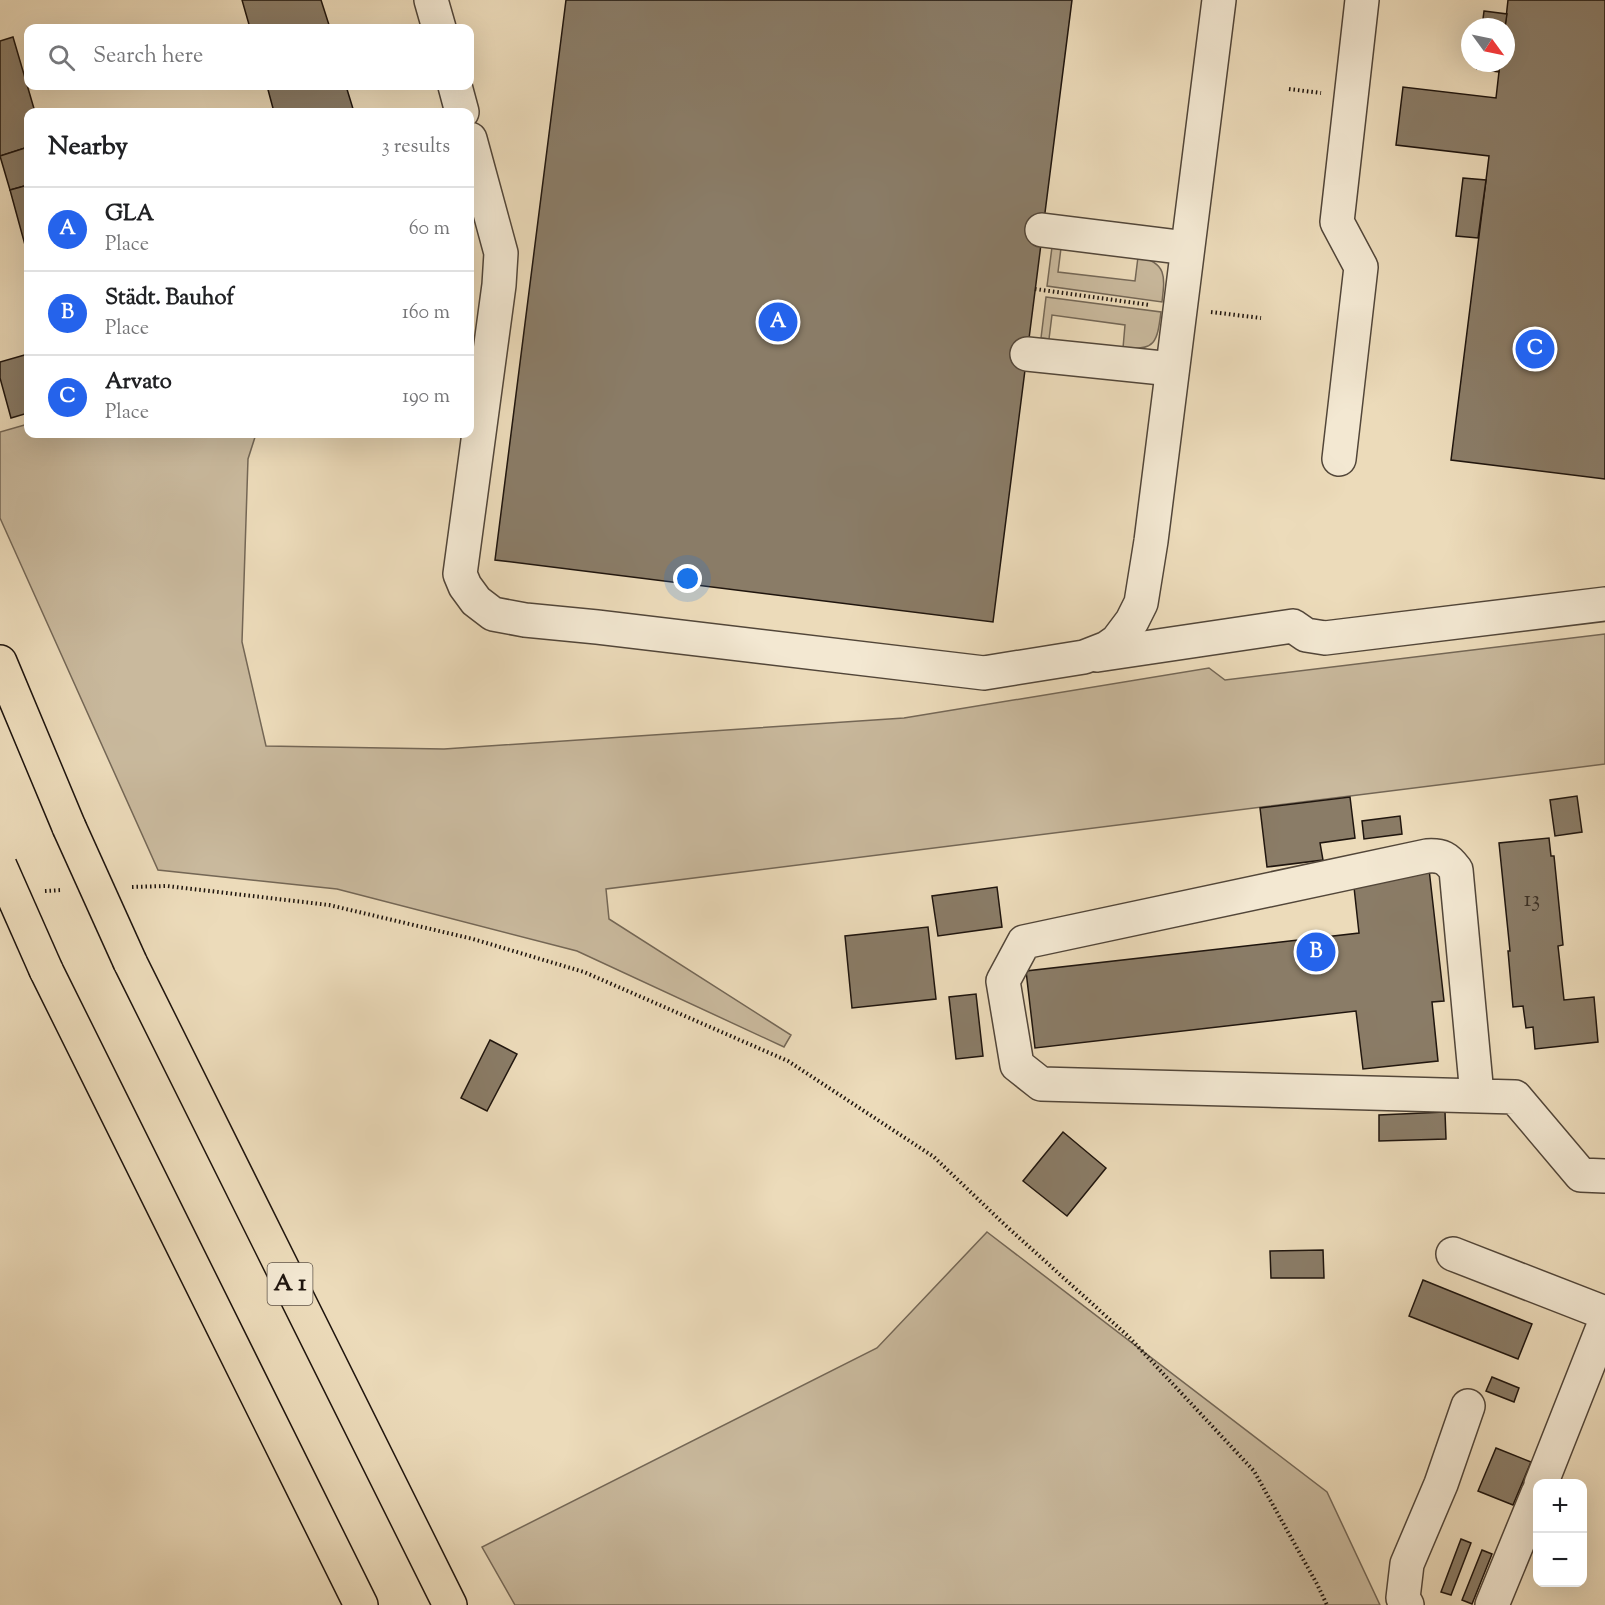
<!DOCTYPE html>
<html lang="en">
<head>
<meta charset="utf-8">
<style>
	body { margin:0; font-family:"Sorts Mill Goudy",serif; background:#f6f6f6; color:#202124 }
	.controls { position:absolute; right:18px; bottom:18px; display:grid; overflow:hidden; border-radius:12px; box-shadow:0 6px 24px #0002 }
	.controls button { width:54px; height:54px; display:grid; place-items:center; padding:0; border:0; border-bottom:2px solid #e0e0e0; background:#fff; color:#202124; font:30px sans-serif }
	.compass { position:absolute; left:1461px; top:18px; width:54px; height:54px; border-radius:50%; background:#fff; box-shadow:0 6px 24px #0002; rotate:123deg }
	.you { position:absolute; left:688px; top:579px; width:21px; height:21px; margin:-15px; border:4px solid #fff; border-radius:50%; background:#1a73e8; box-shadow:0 0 0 9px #1a73e833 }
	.badge { display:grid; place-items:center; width:39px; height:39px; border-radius:50%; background:#2563eb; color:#fff; font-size:20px; font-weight:700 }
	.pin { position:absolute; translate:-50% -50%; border:3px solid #fff; box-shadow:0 2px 6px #0006 }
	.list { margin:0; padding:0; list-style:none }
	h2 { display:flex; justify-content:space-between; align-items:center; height:78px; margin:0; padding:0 24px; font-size:26px }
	h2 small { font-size:20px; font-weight:400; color:#757577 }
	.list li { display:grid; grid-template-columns:39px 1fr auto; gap:18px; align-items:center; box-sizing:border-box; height:84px; padding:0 24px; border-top:2px solid #e0e0e0 }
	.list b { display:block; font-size:22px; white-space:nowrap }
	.list p { margin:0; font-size:20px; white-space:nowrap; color:#757577 }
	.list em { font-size:20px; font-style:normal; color:#757577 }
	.icon { flex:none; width:33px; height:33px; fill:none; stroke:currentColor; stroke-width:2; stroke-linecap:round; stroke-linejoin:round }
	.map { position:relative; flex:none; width:1605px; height:1605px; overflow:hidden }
	.search { position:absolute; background:#fff; box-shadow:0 6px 24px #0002; left:24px; top:24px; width:450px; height:66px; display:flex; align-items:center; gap:15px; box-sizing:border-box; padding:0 21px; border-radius:12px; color:#757577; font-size:22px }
	.panel { position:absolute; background:#fff; box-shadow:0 6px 24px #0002; left:24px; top:108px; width:450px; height:330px; border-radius:12px }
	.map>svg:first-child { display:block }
</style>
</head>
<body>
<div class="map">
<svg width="1605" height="1605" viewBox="0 0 1605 1605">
	<rect width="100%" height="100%" fill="#ecdbba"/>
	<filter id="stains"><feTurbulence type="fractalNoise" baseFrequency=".00333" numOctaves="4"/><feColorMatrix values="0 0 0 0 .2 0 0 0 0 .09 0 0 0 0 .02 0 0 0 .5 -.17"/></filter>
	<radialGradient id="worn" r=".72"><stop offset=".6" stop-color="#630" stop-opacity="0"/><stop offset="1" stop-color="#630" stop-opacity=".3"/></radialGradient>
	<!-- green -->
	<g fill="#c9b99d" stroke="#746756" stroke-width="1.5">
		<path d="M1052 247 1061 248 1058 272 1135 281 1138 257C1167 262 1165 277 1162 302L1047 286Z"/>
		<path d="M1046 297 1161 312C1157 342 1156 351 1123 348L1125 325 1052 315 1049 339 1041 338Z"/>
		<polygon points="28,424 28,434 256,434 248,459 242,642 266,746 444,749 904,718 1209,668 1225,680 1605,634 1605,764 606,889 609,919 791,1035 784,1047 577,951 337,889 158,870 0,518 0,432"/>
		<polygon points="987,1232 1327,1492 1380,1605 515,1605 482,1547 877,1348"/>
	</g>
	<!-- building -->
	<g fill="#8a7c67" stroke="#1f150e" stroke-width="1.5">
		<polygon points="242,0 321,0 330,28 250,28"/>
		<polygon points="566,0 1072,0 993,622 495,560"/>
		<polygon points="1508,0 1605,0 1605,479 1451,460 1489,156 1396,145 1403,87 1496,98 1500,63 1506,63 1505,27"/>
		<polygon points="1484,11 1507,14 1505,27 1482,27"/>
		<polygon points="13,37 35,112 28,112 28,147 0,156 0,41"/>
		<polygon points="1478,63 1500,63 1499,72 1477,69"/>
		<polygon points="267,86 346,86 354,112 274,112"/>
		<polygon points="28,147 28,185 10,190 0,156"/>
		<polygon points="1463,178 1486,180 1478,238 1456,236"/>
		<polygon points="28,185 28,256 10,190"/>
		<polygon points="28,354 28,413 11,418 0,378 0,362"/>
		<polygon points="1577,796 1582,832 1555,836 1550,800"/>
		<polygon points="1350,797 1355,838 1320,843 1323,860 1267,867 1260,808"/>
		<polygon points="1400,816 1402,834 1364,839 1362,821"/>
		<polygon points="1549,838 1551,856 1554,856 1563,945 1558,946 1564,1000 1594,997 1598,1042 1535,1049 1533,1027 1526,1028 1523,1006 1513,1007 1508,951 1510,951 1499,843"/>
		<polygon points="1429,869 1444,1001 1432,1002 1438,1061 1363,1069 1356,1011 1035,1048 1026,971 1359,933 1353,878"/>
		<polygon points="997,887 1002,927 938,936 932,896"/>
		<polygon points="928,927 936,999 852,1008 845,936"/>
		<polygon points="976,994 983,1056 956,1059 949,997"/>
		<polygon points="490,1040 517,1054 487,1111 461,1098"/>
		<polygon points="1445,1112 1446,1139 1379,1141 1379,1115"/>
		<polygon points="1063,1132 1106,1168 1067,1216 1023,1181"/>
		<polygon points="1323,1250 1324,1278 1271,1278 1270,1251"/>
		<polygon points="1423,1280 1532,1324 1518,1359 1409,1316"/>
		<polygon points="1492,1377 1519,1388 1514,1402 1486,1391"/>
		<polygon points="1496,1448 1531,1462 1513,1505 1478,1491"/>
		<polygon points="1461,1539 1471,1543 1451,1595 1441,1592"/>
		<polygon points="1482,1550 1492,1554 1472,1604 1462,1600"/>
	</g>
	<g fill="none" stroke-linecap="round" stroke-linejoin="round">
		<defs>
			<g id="minor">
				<polyline points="431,0 439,28"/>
				<polyline points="455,86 462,112"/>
				<polyline points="470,139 501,253 499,285 460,574 465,586 476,601 493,614 525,620 597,627 984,673 1084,657 1107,648 1117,641 1132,621 1141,603 1151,541 1219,0"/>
				<polyline points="1042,230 1187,248"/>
				<polyline points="1027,354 1172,369"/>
				<polyline points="1339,459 1361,267 1337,222 1362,0"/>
				<polyline points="1097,655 1293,626 1306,635 1325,638 1605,604"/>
				<path d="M1477 1095 1456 870C1447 858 1442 855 1427 856L1024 942 1003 981 1017 1065 1041 1084 1515 1097 1581 1175 1605 1176"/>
				<polyline points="1453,1254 1605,1313"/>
				<polyline points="1541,1484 1605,1322"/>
				<polyline points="1407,1605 1403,1598 1407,1564 1441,1484 1468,1406"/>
				<polyline points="1492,1605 1538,1493"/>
			</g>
			<g id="highway">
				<polyline points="0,662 69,827"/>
				<polyline points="130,962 450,1605"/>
				<polyline points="46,970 361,1605"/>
			</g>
		</defs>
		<!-- minor casing -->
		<use href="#minor" stroke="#524639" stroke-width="36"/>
		<!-- highway casing -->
		<use href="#highway" stroke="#1f150e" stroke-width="36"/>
		<!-- path -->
		<g stroke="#1f150e" stroke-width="4" stroke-dasharray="1.5 3" stroke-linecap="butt">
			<polyline points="1289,89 1321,93"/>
			<polyline points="1035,289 1150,305"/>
			<polyline points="1211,312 1261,318"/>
			<polyline points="132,887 167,886 329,905 473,939 584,972 788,1061 934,1157 1004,1224 1129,1337 1254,1471 1317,1584 1327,1605"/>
			<polyline points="45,891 62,890"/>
		</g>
		<!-- minor -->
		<use href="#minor" stroke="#f3e8d2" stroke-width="33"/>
		<!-- highway -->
		<use href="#highway" stroke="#ecdbba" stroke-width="33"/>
		<defs>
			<g id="highway-bridge">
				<polyline points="69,827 130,962"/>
				<polyline points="0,866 46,970"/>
			</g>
		</defs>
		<!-- highway-bridge casing -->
		<use href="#highway-bridge" stroke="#1f150e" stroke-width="36" stroke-linecap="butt"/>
		<!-- highway-bridge -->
		<use href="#highway-bridge" stroke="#ecdbba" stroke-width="33"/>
	</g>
	<g text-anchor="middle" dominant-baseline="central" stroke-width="4.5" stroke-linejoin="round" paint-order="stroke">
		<!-- number labels -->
		<g font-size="22" fill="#3a2f24">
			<text x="1532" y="901">13</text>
		</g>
		<!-- shield labels -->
		<rect fill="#f3e8d2" stroke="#5f5449" stroke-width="1.5" x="267.5" y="1263" width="45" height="42" rx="4.5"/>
		<g font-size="24" font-weight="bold" fill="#1f150e">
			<text x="290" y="1284">A 1</text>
		</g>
	</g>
	<rect width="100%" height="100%" filter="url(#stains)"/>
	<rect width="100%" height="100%" fill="url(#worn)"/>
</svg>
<div class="controls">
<button>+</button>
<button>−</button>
</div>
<svg class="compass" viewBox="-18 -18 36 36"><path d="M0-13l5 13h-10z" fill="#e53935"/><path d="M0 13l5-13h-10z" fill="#757577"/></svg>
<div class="you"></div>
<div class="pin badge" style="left:778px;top:322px">A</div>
<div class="pin badge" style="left:1316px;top:952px">B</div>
<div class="pin badge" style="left:1535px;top:349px">C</div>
<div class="search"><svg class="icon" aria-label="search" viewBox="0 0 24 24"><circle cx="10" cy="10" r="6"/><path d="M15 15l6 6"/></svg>Search here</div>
<section class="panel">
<h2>Nearby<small>3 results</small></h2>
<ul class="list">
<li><span class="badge">A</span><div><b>GLA</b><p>Place</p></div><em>60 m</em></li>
<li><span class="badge">B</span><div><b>Städt. Bauhof</b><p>Place</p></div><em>160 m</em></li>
<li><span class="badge">C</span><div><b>Arvato</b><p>Place</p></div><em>190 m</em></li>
</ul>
</section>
</div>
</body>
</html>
